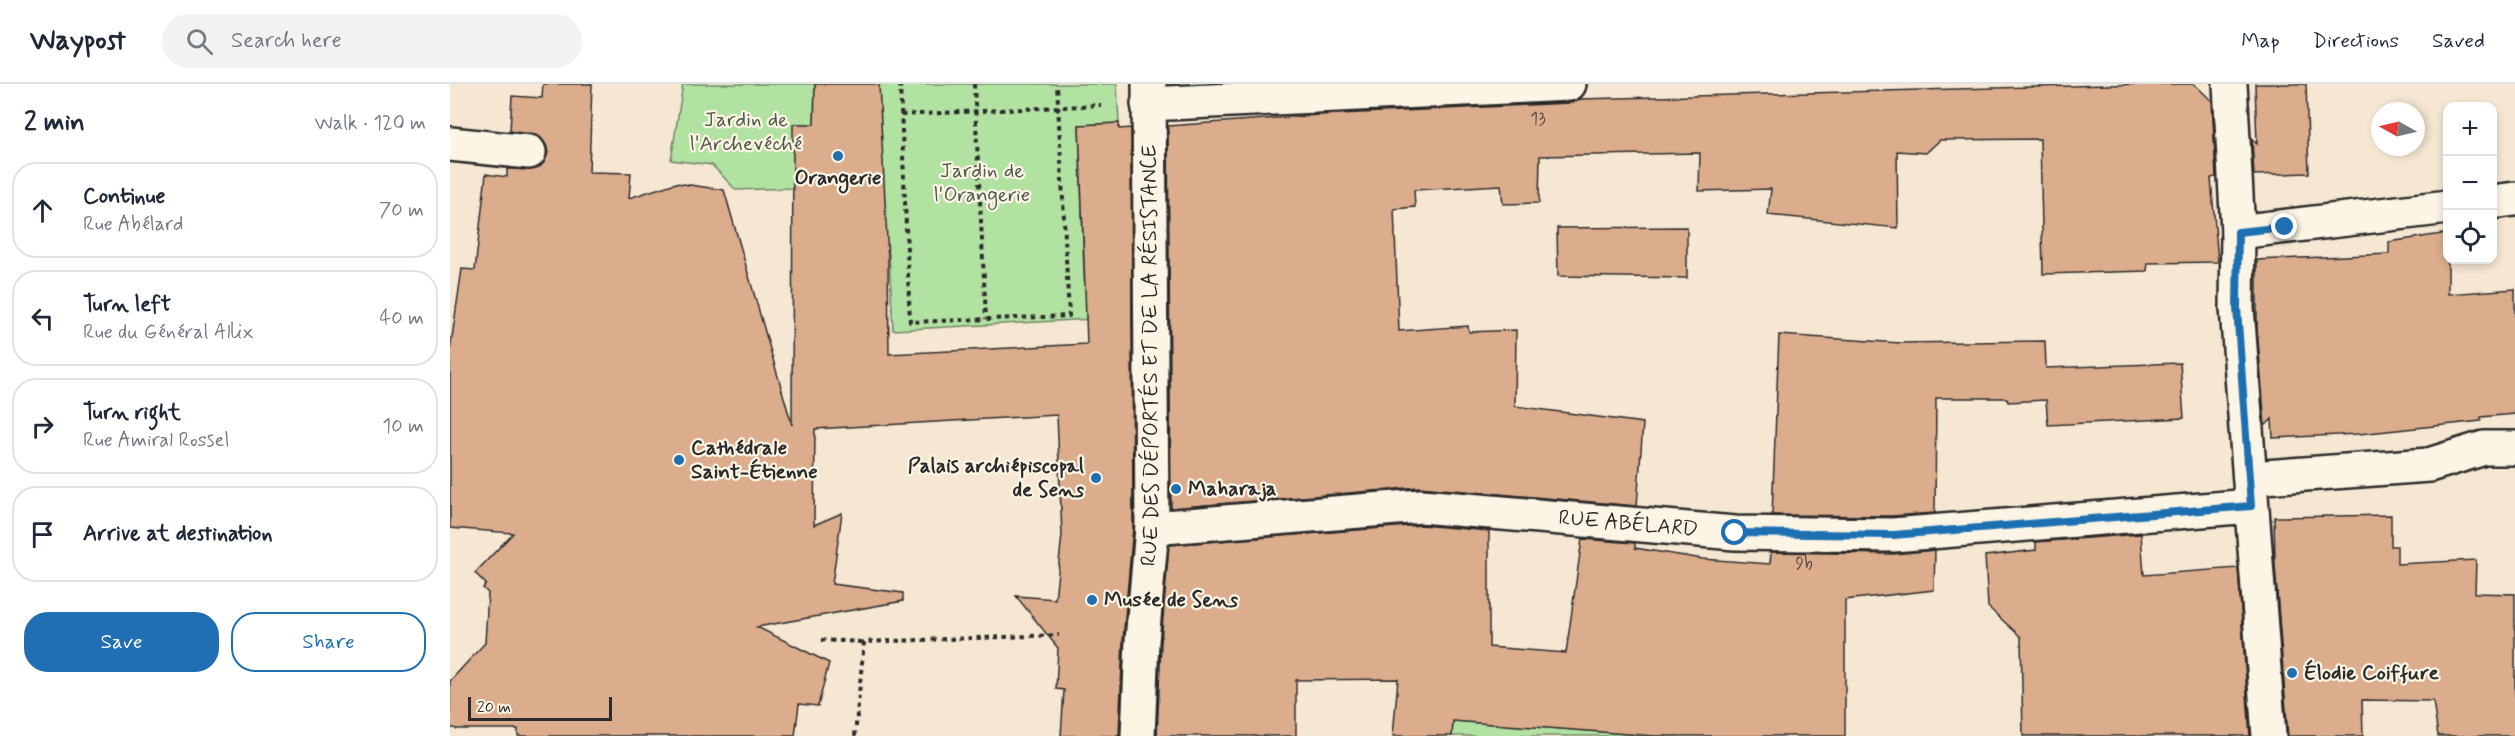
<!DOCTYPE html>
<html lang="en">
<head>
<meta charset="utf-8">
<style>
	body { margin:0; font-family:Mynerve,sans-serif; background:#f2f2f3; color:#1f2937 }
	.controls { position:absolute; right:18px; top:18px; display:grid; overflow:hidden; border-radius:12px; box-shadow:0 3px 9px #0003 }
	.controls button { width:54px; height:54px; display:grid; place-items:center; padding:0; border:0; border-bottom:2px solid #e0e1e3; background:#fff; color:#1f2937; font:30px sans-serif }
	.compass { position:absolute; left:1921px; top:18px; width:54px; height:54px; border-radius:50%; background:#fff; box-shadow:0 3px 9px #0003; rotate:278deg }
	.scale { position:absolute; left:18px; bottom:15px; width:144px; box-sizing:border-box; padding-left:6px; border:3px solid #2b2b2b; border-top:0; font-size:16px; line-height:21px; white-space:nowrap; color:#2b2b2b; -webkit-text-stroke:4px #fcf5e5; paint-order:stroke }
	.stop { position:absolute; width:18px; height:18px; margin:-14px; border:4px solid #1f6fb2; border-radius:50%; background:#fff }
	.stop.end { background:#1f6fb2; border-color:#fff; box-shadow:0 2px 6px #0008 }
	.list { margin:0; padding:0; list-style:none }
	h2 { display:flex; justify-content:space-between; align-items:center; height:78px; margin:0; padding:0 24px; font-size:26px }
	h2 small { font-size:20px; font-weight:400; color:#747a83 }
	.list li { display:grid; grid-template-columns:39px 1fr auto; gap:18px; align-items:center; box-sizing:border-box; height:96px; margin:0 12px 12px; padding:0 12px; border:2px solid #e0e1e3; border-radius:24px }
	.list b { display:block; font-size:22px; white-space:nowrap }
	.list p { margin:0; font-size:20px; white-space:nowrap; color:#747a83 }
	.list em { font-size:20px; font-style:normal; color:#747a83 }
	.actions { display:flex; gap:12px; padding:18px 24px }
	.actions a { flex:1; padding:14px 0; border:2px solid #1f6fb2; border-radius:24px; text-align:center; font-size:21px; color:#1f6fb2 }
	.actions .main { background:#1f6fb2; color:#fff }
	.icon { flex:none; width:33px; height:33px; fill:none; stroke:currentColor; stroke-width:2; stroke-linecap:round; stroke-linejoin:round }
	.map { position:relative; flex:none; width:2065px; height:652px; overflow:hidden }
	header { display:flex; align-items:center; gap:36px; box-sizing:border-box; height:84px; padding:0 30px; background:#fff; border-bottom:2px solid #e0e1e3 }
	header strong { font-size:28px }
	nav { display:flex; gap:33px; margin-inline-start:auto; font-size:21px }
	.search { width:420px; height:54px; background:#f2f2f3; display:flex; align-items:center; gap:15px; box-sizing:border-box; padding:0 21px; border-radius:33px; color:#747a83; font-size:22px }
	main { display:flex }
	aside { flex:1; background:#fff }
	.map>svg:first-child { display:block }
</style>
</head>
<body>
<header>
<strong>Waypost</strong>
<div class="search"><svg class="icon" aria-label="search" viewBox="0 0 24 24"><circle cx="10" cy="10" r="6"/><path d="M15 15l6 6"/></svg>Search here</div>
<nav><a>Map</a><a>Directions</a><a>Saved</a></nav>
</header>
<main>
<aside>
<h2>2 min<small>Walk · 120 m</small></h2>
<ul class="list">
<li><svg class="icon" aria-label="ahead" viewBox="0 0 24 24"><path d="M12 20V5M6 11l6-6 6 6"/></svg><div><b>Continue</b><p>Rue Abélard</p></div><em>70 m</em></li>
<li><svg class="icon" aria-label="left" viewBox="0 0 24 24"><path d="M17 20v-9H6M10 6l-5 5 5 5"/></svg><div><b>Turn left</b><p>Rue du Général Allix</p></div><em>40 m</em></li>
<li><svg class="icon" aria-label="right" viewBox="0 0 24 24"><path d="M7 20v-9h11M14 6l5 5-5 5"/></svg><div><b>Turn right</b><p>Rue Amiral Rossel</p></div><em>10 m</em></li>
<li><svg class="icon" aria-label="arrive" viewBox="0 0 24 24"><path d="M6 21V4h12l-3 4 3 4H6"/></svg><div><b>Arrive at destination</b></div></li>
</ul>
<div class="actions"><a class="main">Save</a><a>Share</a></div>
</aside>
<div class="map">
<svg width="2065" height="652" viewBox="0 0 2065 652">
	<rect width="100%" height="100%" fill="#f6e7d3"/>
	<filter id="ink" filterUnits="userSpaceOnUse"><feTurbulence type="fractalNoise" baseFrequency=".0167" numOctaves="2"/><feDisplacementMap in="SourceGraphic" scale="12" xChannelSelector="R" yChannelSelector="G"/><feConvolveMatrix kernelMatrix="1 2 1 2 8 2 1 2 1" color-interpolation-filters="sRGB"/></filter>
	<g filter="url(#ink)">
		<!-- green -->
		<g fill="#b2e2a2" stroke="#6e8666" stroke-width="1.5">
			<polygon points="233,0 365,0 364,40 344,40 343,104 286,106 262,81 221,76"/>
			<polygon points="428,0 667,0 669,39 629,41 634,195 643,235 443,246 439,169 434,160"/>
			<polygon points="1179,608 1228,652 1002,652 1003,637 1178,650"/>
		</g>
		<!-- building -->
		<g fill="#dcad8d" stroke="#2b2b2b" stroke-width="1.5">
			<polygon points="93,0 142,0 139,88 181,89 179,114 226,99 274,106 342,341 343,40 364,40 365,0 429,0 438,175 439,270 637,260 629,41 669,39 669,45 681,44 683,443 673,556 669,652 611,652 614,606 606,605 608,564 566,512 605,515 612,451 607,331 365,345 364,441 392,429 382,500 453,509 453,517 307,543 379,579 368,622 349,620 345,652 68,652 68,645 6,645 0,643 0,597 35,559 38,509 33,504 36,500 25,489 63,449 0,444 0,267 12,185 25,186 36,90 57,93 57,85 86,85 94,78 98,69 96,61 90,53 60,47 62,12 92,14"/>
			<polygon points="1695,0 1744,0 1762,17 1766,93 1761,94 1768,178 1698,179 1697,187 1593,190 1590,55 1490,56 1476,69 1447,67 1448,144 1318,131 1321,105 1249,107 1250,69 1090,72 1089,119 1053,120 1051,101 964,106 965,123 944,125 949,247 1018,242 1019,248 1066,246 1065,322 1193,339 1187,422 969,403 721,424 718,42 869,31 1120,19 1131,15"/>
			<polygon points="1805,0 1856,0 1859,89 1804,91 1802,55 1807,60"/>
			<polygon points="1237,143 1237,194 1108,192 1107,144"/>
			<polygon points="1998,149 1998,210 2065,205 2065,330 2031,333 2031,337 1909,350 1823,354 1822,335 1815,342 1807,243 1807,176 1939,170 1939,158"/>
			<polygon points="1329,251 1450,259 1595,257 1596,284 1730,279 1734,334 1598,341 1596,316 1558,318 1557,314 1486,314 1485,429 1442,432 1322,431"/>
			<polygon points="1941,431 1941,462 1947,462 1947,480 2026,476 2025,509 2065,510 2065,652 1988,652 1983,617 1912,616 1913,652 1838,652 1825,481 1824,433"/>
			<polygon points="971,441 1039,447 1039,563 1116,569 1132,455 1185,459 1185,464 1253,475 1320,480 1321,468 1443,470 1485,466 1484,506 1395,516 1395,652 1205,652 1003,637 1002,652 943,652 948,595 846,596 846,652 707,652 711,558 719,461"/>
			<polygon points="1691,450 1694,491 1788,484 1800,652 1573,652 1571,553 1538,523 1535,472 1586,466 1586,458"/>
		</g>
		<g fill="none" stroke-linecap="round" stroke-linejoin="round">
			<defs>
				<g id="minor">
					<polyline points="1780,0 1788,148 1787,224 1819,652"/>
					<polyline points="698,20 1119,0"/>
					<polyline points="0,60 79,68"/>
					<polyline points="2042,118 2065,115"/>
					<polyline points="1788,148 1998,123"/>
					<polyline points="1800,394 1979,381 2034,364 2065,364"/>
					<path id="s1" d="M702 444 971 422 1285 449 1443 451 1801 422"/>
					<path id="s2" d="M688 652 692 557 702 444 699 0"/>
				</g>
			</defs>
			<!-- minor casing -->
			<use href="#minor" stroke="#2b2b2b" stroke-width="38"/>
			<!-- path -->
			<g stroke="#2b2b2b" stroke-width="4" stroke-dasharray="4.5 4.5" stroke-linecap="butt">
				<polyline points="450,0 460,238 619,232 607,0"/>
				<polyline points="524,0 536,235"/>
				<polyline points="451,31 651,21"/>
				<polyline points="371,556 414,558"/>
				<polyline points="405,652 414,558 609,551"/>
			</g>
			<!-- minor -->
			<use href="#minor" stroke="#fcf5e5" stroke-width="33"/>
		</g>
	</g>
	<g fill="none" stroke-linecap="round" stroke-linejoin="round" filter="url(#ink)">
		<!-- route -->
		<polyline stroke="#1f6fb2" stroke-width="8" points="1285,449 1443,451 1801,422 1787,224 1788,148 1835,143"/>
	</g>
	<!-- markers -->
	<g fill="#1f6fb2" stroke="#fcf5e5" stroke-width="2">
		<circle cx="388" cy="72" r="6"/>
		<circle cx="229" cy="376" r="6"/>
		<circle cx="646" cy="394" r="6"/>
		<circle cx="726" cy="405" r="6"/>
		<circle cx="642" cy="516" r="6"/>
		<circle cx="1842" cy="589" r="6"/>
	</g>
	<g text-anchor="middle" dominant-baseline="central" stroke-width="4.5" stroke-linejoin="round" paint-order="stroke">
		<!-- number labels -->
		<g font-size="18" fill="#574c44">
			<text x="1088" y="35">13</text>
			<text x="1354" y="480">9b</text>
		</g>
		<!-- park labels -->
		<g font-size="21" fill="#4d5949" stroke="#fcf5e5">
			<text x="296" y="36">Jardin de<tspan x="296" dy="24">l'Archevéché</tspan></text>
			<text x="532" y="87">Jardin de<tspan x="532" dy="24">l'Orangerie</tspan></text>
		</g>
		<!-- poi labels -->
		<g font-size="21" font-weight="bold" fill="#2b2b2b" stroke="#fcf5e5" text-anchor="start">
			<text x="388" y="94" text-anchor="middle">Orangerie</text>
			<text x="241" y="364">Cathédrale<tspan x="241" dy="24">Saint-Étienne</tspan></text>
			<text x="634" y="382" text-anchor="end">Palais archiépiscopal<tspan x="634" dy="24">de Sens</tspan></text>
			<text x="738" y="405">Maharaja</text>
			<text x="654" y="516">Musée de Sens</text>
			<text x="1854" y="589">Élodie Coiffure</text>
		</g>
		<!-- street labels -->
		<g font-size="21" fill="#2b2b2b" stroke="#fcf5e5">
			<text stroke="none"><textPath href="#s2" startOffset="381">RUE DES DÉPORTÉS ET DE LA RÉSISTANCE</textPath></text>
			<text stroke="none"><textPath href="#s1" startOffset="478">RUE ABÉLARD</textPath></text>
		</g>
	</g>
</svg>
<div class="controls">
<button>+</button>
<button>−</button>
<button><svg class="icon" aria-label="locate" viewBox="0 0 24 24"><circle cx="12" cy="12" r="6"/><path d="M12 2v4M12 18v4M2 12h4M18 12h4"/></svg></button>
</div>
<svg class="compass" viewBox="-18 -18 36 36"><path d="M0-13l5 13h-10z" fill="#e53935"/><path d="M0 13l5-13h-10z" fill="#747a83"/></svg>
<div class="scale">20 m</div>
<div class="stop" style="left:1285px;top:449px"></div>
<div class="stop end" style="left:1835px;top:143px"></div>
</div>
</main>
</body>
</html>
